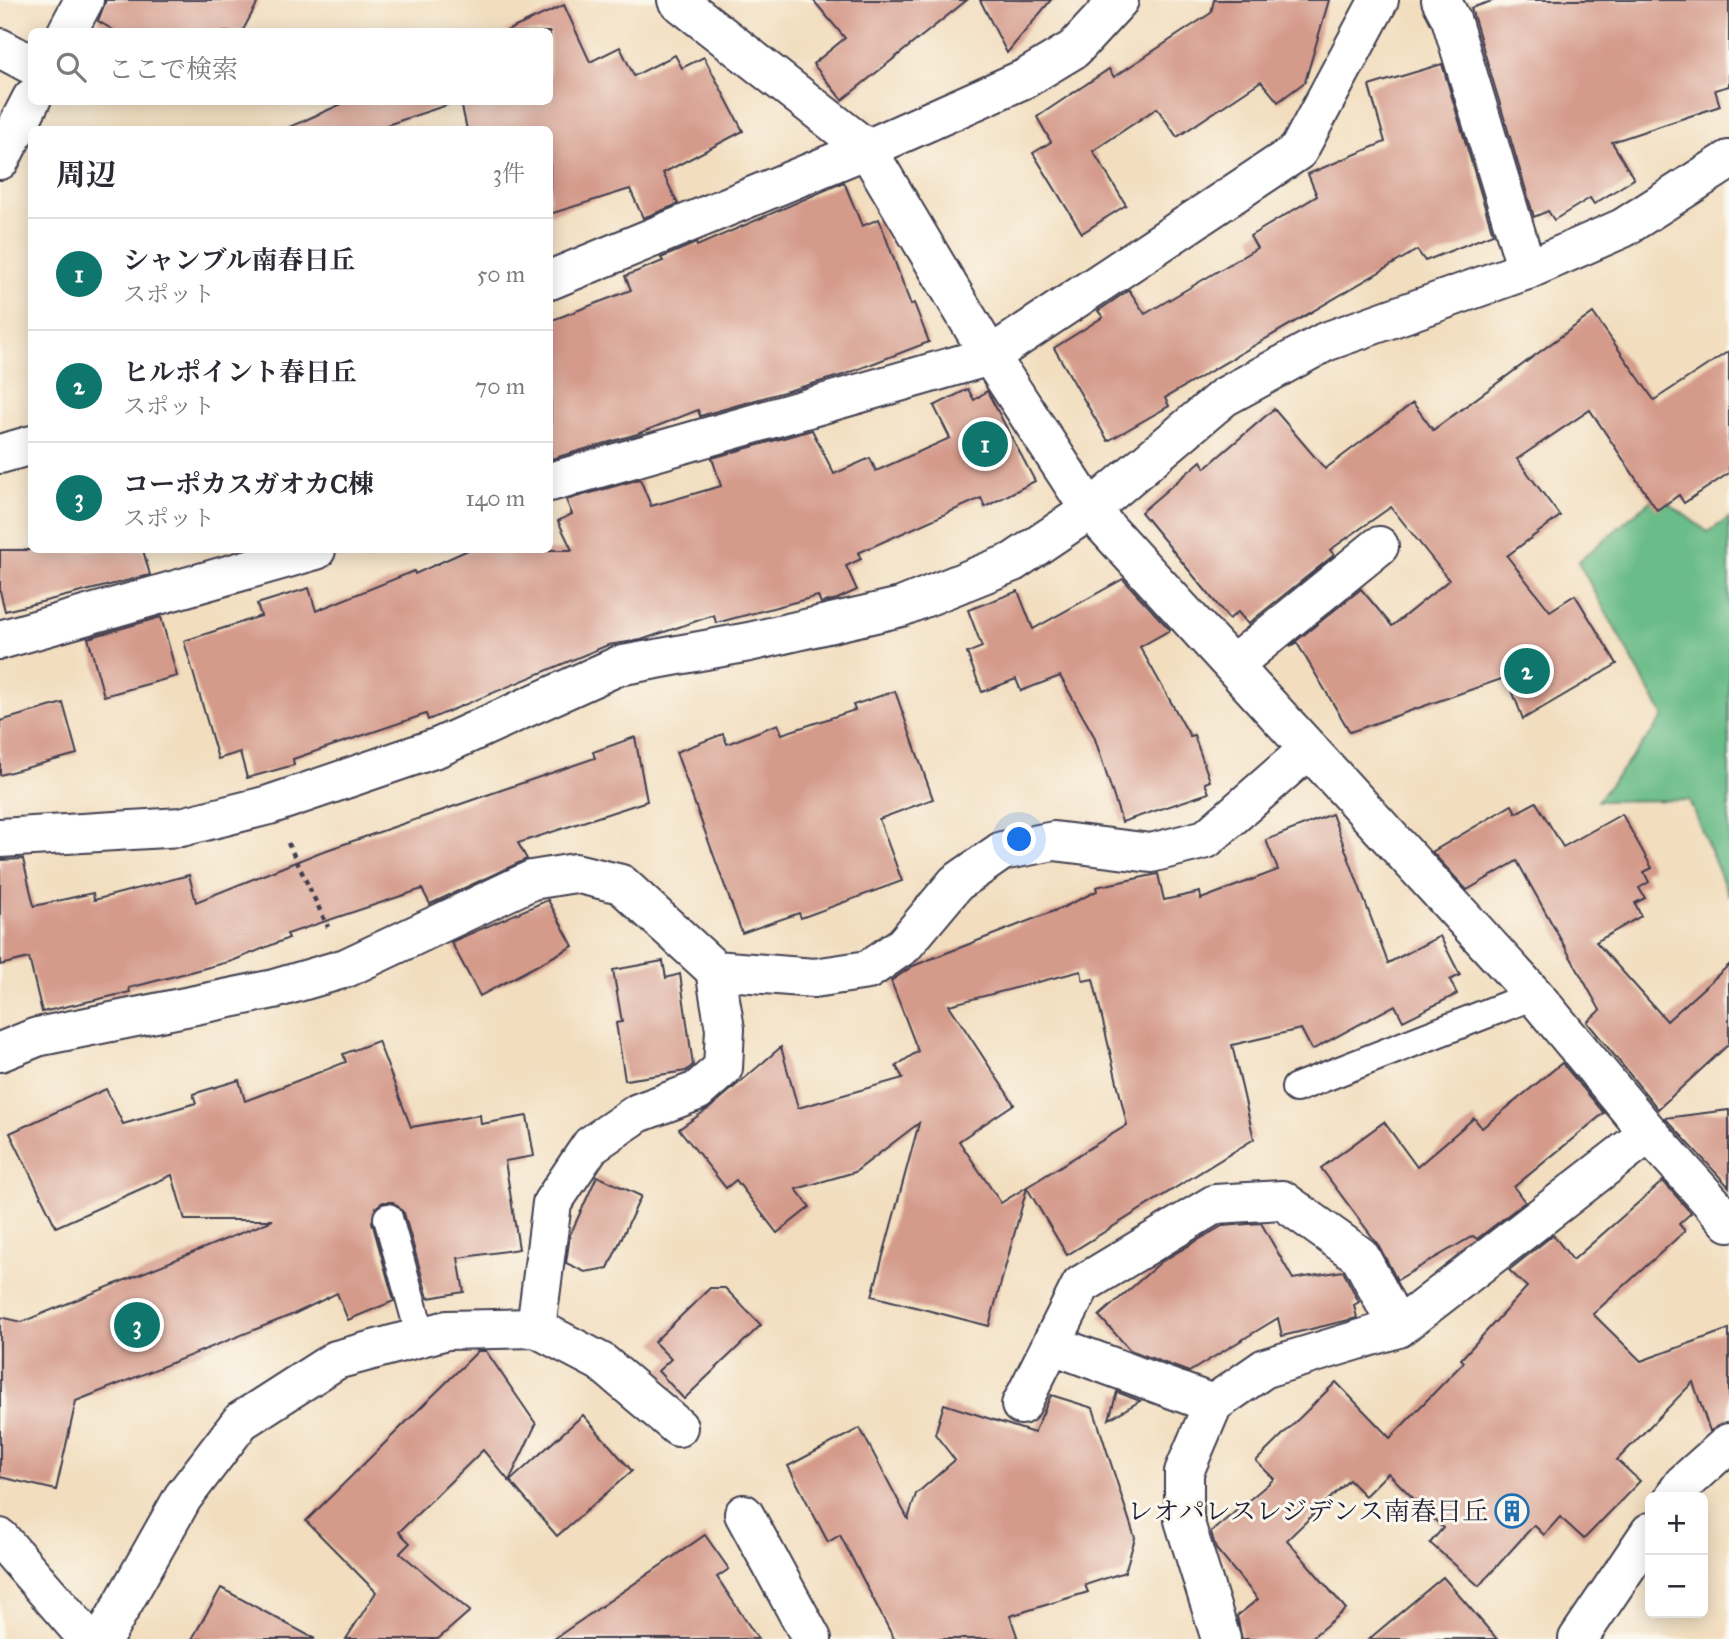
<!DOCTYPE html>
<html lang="ja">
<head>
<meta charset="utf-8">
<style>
	body { margin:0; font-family:"IM FELL Great Primer","Noto Serif JP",serif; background:#f2f2f3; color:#2b2b33 }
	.controls { position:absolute; right:21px; bottom:21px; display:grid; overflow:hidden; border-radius:10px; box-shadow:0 4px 18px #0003 }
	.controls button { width:63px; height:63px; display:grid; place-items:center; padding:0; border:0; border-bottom:2px solid #e1e1e2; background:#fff; color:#2b2b33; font:35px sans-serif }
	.you { position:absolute; left:1020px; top:840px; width:24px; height:24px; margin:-18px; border:5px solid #fff; border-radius:50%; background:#1a73e8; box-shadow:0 0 0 10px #1a73e833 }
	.badge { display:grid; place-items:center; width:46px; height:46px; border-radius:50%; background:#0f766e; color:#fff; font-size:23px; font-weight:700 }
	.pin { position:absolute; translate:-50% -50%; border:4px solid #fff; box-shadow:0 2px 7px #0006 }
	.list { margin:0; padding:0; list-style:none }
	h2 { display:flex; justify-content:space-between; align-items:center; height:91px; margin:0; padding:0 28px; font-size:30px }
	h2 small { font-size:23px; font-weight:400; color:#7c7c81 }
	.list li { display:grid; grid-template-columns:46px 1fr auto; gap:21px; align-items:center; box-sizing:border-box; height:112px; padding:0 28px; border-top:2px solid #e1e1e2 }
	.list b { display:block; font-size:26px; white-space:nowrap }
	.list p { margin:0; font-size:23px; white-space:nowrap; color:#7c7c81 }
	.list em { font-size:23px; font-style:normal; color:#7c7c81 }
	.icon { flex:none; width:38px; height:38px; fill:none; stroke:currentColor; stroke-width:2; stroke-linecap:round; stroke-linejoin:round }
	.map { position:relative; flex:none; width:1729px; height:1639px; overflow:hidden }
	.search { position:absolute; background:#fff; box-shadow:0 4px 18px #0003; left:28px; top:28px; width:525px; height:77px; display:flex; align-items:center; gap:18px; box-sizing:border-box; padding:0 24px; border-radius:10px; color:#7c7c81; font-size:26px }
	.panel { position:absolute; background:#fff; box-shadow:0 4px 18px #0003; left:28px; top:126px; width:525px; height:427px; border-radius:10px }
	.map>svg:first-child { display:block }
</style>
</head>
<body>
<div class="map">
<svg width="1729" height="1639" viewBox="0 0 1729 1639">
	<rect width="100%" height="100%" fill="#fbf7ec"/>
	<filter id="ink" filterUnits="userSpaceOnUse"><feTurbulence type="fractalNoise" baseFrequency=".0143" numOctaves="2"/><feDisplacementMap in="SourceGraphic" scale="14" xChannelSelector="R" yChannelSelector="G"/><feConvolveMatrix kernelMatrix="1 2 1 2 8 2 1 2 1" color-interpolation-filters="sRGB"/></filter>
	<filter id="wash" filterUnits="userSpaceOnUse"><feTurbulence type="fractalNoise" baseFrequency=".00686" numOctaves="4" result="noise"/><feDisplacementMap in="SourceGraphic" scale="28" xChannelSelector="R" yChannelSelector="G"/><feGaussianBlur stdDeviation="1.57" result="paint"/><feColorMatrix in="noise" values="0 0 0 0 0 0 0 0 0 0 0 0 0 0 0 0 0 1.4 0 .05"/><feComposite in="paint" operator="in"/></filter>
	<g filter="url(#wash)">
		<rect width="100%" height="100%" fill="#f2debf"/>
		<!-- forest -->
		<polygon fill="#6abc88" stroke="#466f62" stroke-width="2" points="1657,495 1708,532 1729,518 1729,896 1689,800 1597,801 1664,717 1578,562"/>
		<g id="blocks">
			<!-- building -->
			<g fill="#d49a8a" fill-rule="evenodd">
				<polygon points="106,0 259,0 242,32 117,32 98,21"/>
				<polygon points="813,0 967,0 842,100 813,64 845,38"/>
				<polygon points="980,0 1051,0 1007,53"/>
				<polygon points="1214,0 1329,0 1305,82 1278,102 1261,81 1177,137 1157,108 1093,151 1126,205 1082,233 1033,153 1051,142 1037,117 1109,69 1114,77 1211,13"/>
				<polygon points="1495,0 1729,0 1729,86 1715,90 1720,106 1612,142 1634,179 1594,204 1590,198 1554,220 1548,211 1534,217 1471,8"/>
				<polygon points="564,5 590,62 620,47 634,76 675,55 682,68 704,57 743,131 663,173 678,204 643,218 630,189 550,214 550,130 467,130 461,102 550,102 550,32 504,32"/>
				<polygon points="1442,64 1493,234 1425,261 1417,250 1165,398 1169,406 1108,441 1054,348 1103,317 1098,311 1129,290 1145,314 1257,248 1250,236 1317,196 1308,174 1385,142 1369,86"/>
				<polygon points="346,102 456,102 372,130 283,130"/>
				<polygon points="844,182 862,226 879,219 911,305 914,303 929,342 843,375 700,416 698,410 637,434 551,459 550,321 631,290 625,276 663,261 661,258 696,243 697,246"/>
				<polygon points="1593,313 1654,400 1729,351 1729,473 1684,503 1679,495 1657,510 1590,410 1517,459 1560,516 1507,556 1550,611 1575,595 1617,664 1523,719 1507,677 1350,732 1297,643 1290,646 1361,589 1392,626 1449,580 1391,507 1330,550 1334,555 1248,624 1238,612 1229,619 1141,512 1201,461 1205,468 1274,409 1325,469 1413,403 1433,430"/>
				<polygon points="968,389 974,400 987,391 1035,481 985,507 981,498 858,553 861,559 846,566 857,590 837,599 821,603 818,596 716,623 714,615 641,640 608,645 428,720 426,714 293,759 294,765 247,778 240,752 218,759 184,641 261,616 257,604 309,588 316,611 414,571 415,574 468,550 572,550 558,521 572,514 566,500 640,479 651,506 721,486 712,458 812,430 834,474 870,458 876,471 950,438 934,406"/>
				<polygon points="0,550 143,550 150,575 5,611 0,591"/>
				<polygon points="1123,579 1170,630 1140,647 1190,736 1194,735 1210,781 1205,783 1209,793 1122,822 1094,736 1060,676 1021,691 1016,679 982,692 967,653 982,647 968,610 1018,591 1033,629"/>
				<polygon points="161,617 177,676 104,696 88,638"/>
				<polygon points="895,691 933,799 879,819 902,881 801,918 799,913 742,933 676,752 723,734 727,744 778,724 782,734 855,710 853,705"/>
				<polygon points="63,703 77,754 0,775 0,721"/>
				<polygon points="635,737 647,801 518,843 527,859 430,904 422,889 287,934 289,938 232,961 129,988 130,992 42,1012 29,958 0,965 0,860 23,859 34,906 93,893 94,900 189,875 196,902 318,853 595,758 593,752"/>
				<polygon points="1536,802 1563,847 1622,814 1652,868 1644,872 1649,882 1639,888 1645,898 1635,903 1641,916 1596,942 1667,1021 1729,965 1729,1044 1658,1109 1587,1022 1600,1010 1517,861 1467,890 1432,852 1512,805 1516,813"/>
				<path d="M1332 814 1388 963 1440 936 1460 975 1450 980 1457 994 1403 1021 1395 1005 1312 1050 1301 1029 1232 1045 1254 1139 1067 1255 1027 1188 989 1326 872 1296 919 1123 855 1172 796 1189 810 1207 777 1233 736 1180 726 1188 679 1129 711 1107 781 1047 798 1108 903 1078 896 1066 918 1051 891 981 913 966 1064 907 1097 891 1096 887 1158 874 1164 900 1200 892 1201 899 1278 870 1266 840ZM1081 971 1083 981 1093 979 1127 1125 1001 1203 959 1141 1014 1104 949 1005Z"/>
				<polygon points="548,900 573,946 480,996 451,942"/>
				<polygon points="663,961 666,978 680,974 693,1065 686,1071 625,1080 616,1023 622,1022 613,970"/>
				<polygon points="378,1041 411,1127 480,1115 481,1124 527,1116 534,1156 505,1161 519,1249 458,1258 464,1292 428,1298 404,1213 393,1202 383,1202 376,1207 372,1222 394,1301 348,1320 337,1293 294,1314 76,1401 56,1490 0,1477 0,1317 22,1322 273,1220 185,1220 172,1175 56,1227 10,1133 106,1089 123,1124 196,1103 193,1094 239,1080 245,1101 346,1062 343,1054"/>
				<polygon points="1562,1063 1604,1113 1514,1187 1525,1202 1477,1239 1473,1236 1397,1280 1379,1246 1321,1168 1384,1122 1417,1167 1474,1118 1482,1128"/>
				<polygon points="1729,1110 1729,1187 1665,1118"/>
				<polygon points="597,1176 641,1196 608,1268 585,1272 566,1263 570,1235"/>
				<polygon points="1663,1181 1691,1213 1679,1224 1685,1231 1593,1314 1641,1361 1729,1329 1729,1422 1710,1431 1693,1382 1617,1460 1640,1481 1584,1539 1560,1517 1544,1535 1534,1525 1479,1586 1430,1543 1443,1528 1388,1473 1365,1496 1349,1480 1287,1540 1346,1609 1310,1639 1242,1639 1237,1616 1258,1599 1216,1549 1211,1532 1274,1479 1256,1461 1336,1382 1390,1438 1464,1362 1461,1359 1527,1287 1509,1270 1553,1235 1573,1260"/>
				<polygon points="1261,1223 1293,1279 1343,1271 1359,1302 1354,1305 1357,1318 1282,1336 1278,1318 1189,1372 1130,1350 1099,1316 1161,1262 1222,1226"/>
				<polygon points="710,1288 725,1288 761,1325 684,1399 658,1371 671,1359 654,1342"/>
				<polygon points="478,1351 486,1351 536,1424 509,1481 483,1450 399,1532 410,1543 400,1553 470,1611 438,1639 346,1639 376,1592 306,1521"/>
				<polygon points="1117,1392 1140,1401 1109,1419"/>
				<polygon points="1051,1395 1093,1408 1135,1538 1125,1572 1085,1585 1088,1592 1010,1616 1018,1639 894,1639 840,1535 828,1542 788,1466 860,1428 908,1519 916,1494 955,1460 935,1434 944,1404 1034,1433"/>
				<polygon points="583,1415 632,1471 557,1536 510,1481"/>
				<polygon points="705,1535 729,1569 717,1577 758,1639 554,1639"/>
				<polygon points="1443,1577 1497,1639 1369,1639"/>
				<polygon points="221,1588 315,1639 192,1639"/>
			</g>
		</g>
	</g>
	<g filter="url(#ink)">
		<use href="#blocks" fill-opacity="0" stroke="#413e4f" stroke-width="2"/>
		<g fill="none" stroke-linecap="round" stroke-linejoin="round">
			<defs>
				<g id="lane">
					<polyline points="1296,1088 1534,995"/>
					<polyline points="388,1218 421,1337"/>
				</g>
				<g id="street">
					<polyline points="677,0 867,149 990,356 1090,510 1534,995 1649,1133 1729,1222"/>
					<polyline points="1441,0 1451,19 1527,270"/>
					<polyline points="67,32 84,0"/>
					<polyline points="0,48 32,65"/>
					<polyline points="0,160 32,98"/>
					<polyline points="550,280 867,149 1026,78 1074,49 1119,0"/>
					<polyline points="0,454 32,445"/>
					<polyline points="550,482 990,356 1298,151 1379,0"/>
					<polyline points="0,640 316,550"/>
					<polyline points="1234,664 1379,546"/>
					<polyline points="0,838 181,827 269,805 439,747 618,666 749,642 901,607 1013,562 1090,510 1224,397 1325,342 1527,270 1623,228 1729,160"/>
					<polyline points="0,1052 37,1037 274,989 346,968 532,880 575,873 621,884 715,970 814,978 868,970 904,945 956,883 1002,851 1054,841 1151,853 1206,839 1309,749"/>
					<polyline points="536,1328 552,1203 591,1145 638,1113 697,1091 723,1068 725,1029 715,970"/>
					<polyline points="1053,1345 1213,1404"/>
					<polyline points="1021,1405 1081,1285 1215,1204 1282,1200 1360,1256 1398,1328"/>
					<polyline points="1674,1497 1683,1484 1729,1443"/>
					<polyline points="744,1514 812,1639"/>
					<polyline points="0,1538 88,1639"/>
					<polyline points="103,1639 183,1497 241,1421 336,1360 447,1330 536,1328 601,1362 678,1427"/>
					<polyline points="1221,1639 1184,1520 1184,1472 1213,1404 1265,1368 1398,1328 1649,1133"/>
					<polyline points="1578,1639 1650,1532"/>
				</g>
			</defs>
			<!-- lane casing -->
			<use href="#lane" stroke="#413e4f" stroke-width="32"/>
			<!-- street casing -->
			<use href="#street" stroke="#413e4f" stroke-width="42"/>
			<!-- path -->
			<polyline stroke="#413e4f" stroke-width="4.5" stroke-dasharray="5 5" stroke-linecap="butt" points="288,843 328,927"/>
			<!-- lane -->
			<use href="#lane" stroke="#fff" stroke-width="28"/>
			<!-- street -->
			<use href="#street" stroke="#fff" stroke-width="38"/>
		</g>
	</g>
	<!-- icons -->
	<defs>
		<symbol id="building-ring" viewBox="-11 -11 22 22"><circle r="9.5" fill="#fbf7ec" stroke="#1f6fb2" stroke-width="1.5"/><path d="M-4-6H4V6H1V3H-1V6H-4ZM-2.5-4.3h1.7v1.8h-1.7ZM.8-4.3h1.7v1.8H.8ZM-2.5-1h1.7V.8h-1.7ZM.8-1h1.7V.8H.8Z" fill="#1f6fb2"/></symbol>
	</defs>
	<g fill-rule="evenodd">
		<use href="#building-ring" x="1493" y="1492" width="38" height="38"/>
	</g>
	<g text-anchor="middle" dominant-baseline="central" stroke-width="6" stroke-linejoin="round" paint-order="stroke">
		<!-- poi labels -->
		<g font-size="26" fill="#22223b" stroke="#fbf7ec" text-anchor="end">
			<text x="1488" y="1511">レオパレスレジデンス南春日丘</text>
		</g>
	</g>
</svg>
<div class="controls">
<button>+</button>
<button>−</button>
</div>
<div class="you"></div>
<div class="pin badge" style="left:985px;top:444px">1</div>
<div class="pin badge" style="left:1527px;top:671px">2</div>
<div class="pin badge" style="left:137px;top:1325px">3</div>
<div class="search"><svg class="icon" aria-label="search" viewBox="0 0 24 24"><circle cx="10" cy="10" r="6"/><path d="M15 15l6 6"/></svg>ここで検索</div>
<section class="panel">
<h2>周辺<small>3件</small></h2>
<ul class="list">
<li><span class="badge">1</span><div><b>シャンブル南春日丘</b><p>スポット</p></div><em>50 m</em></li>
<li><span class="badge">2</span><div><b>ヒルポイント春日丘</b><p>スポット</p></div><em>70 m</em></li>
<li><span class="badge">3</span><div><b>コーポカスガオカC棟</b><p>スポット</p></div><em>140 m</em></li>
</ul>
</section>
</div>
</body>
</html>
